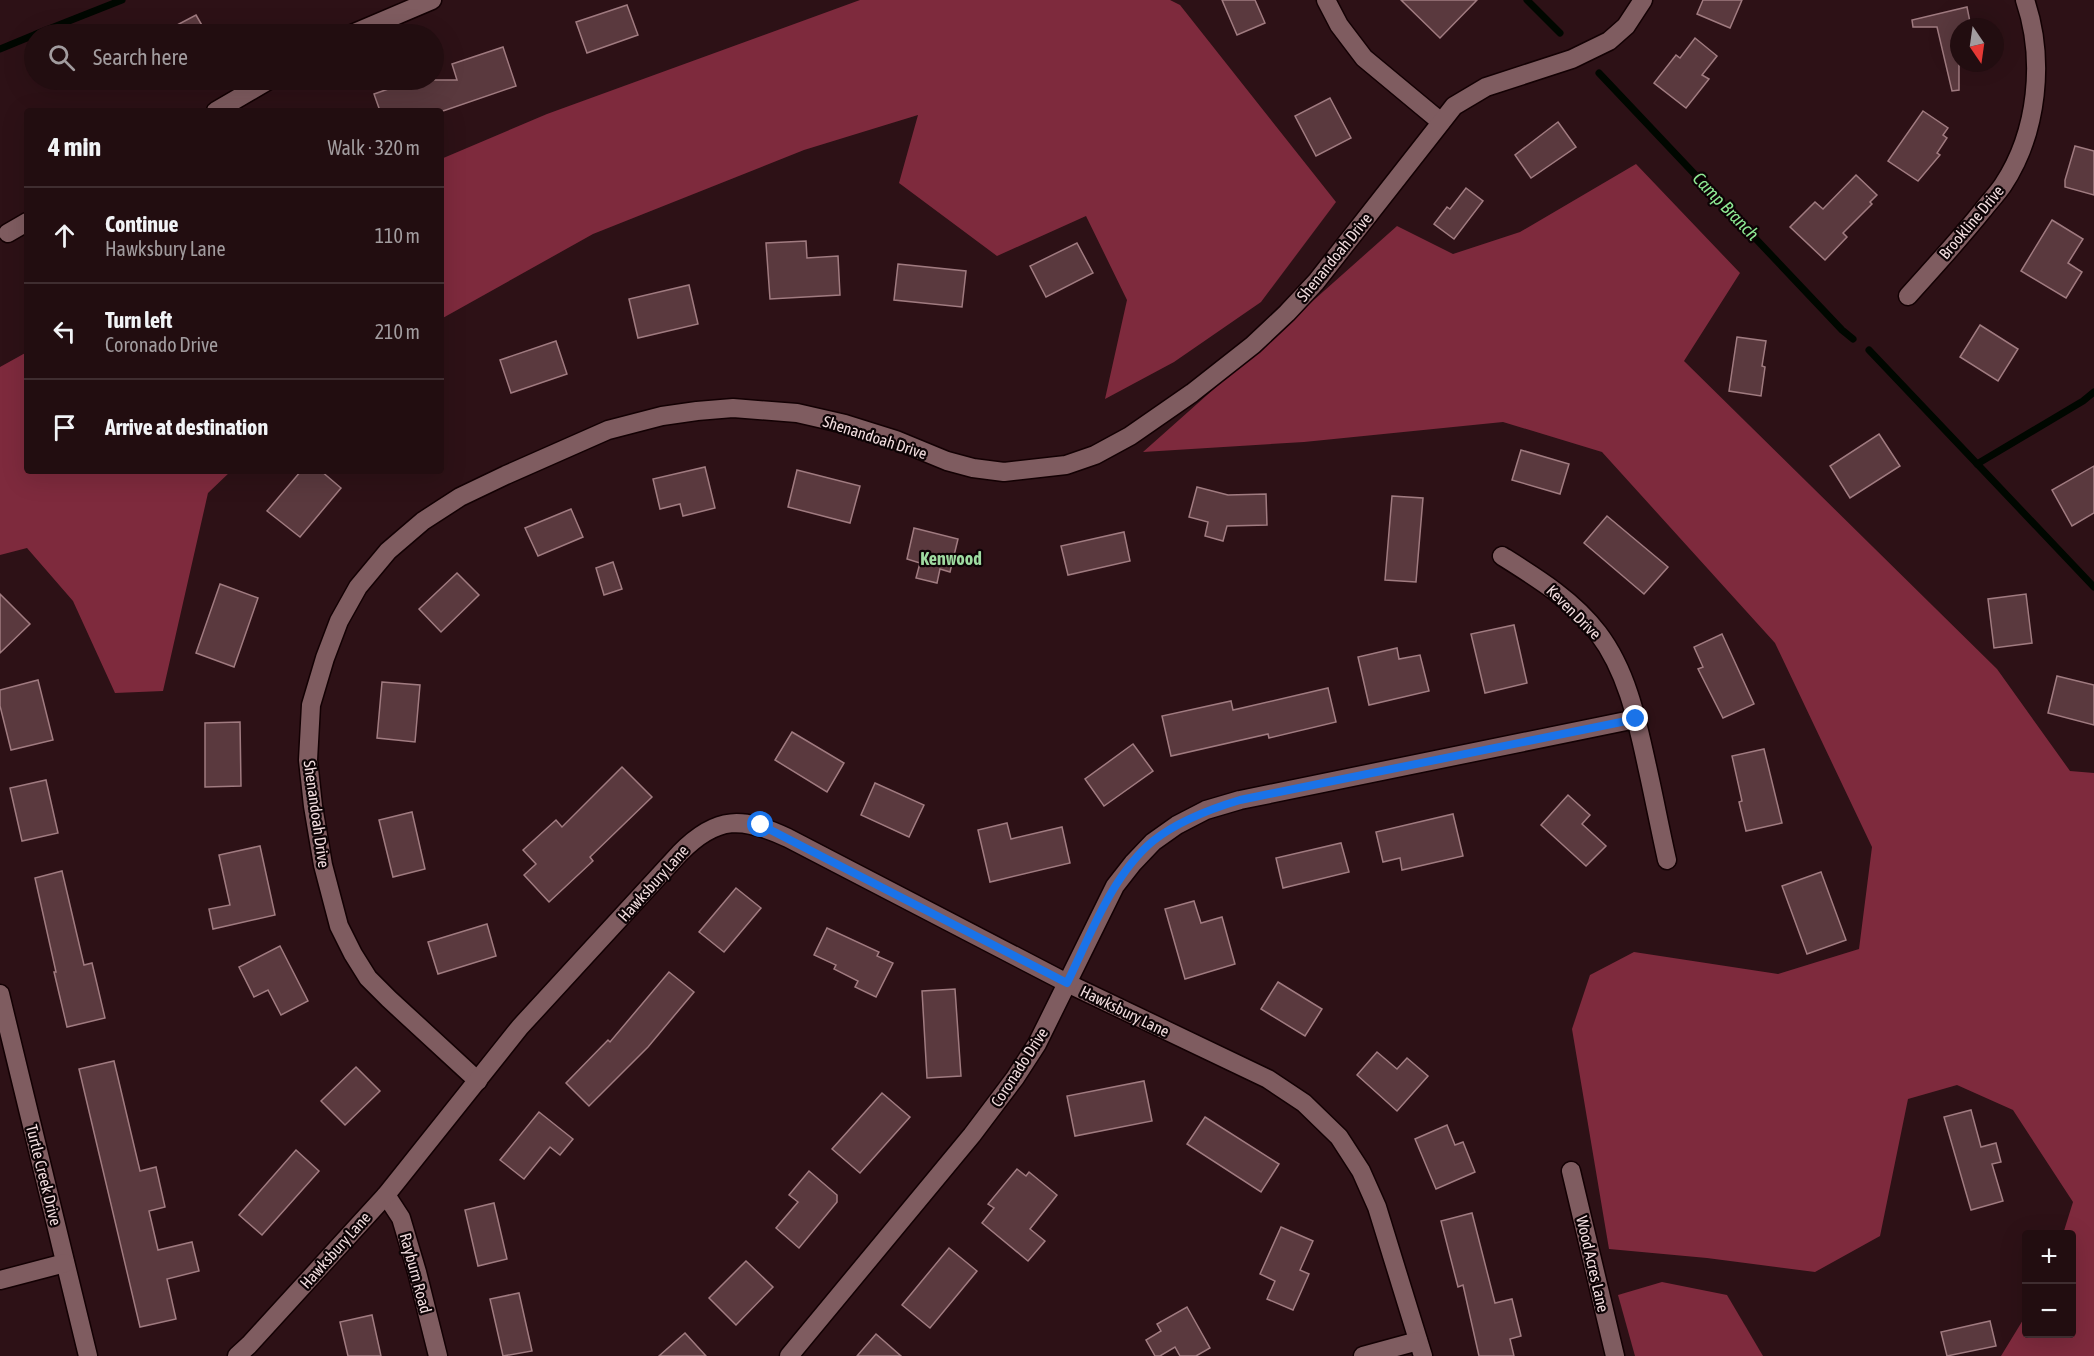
<!DOCTYPE html>
<html lang="en">
<head>
<meta charset="utf-8">
<style>
	body { margin:0; font-family:"Asap Condensed",sans-serif; background:#2e1b1e; color:#f1f3f6 }
	.controls { position:absolute; right:18px; bottom:18px; display:grid; overflow:hidden; border-radius:6px; box-shadow:0 6px 24px #0002 }
	.controls button { width:54px; height:54px; display:grid; place-items:center; padding:0; border:0; border-bottom:2px solid #3f2d30; background:#220d10; color:#f1f3f6; font:30px sans-serif }
	.compass { position:absolute; left:1950px; top:18px; width:54px; height:54px; border-radius:50%; background:#220d10; box-shadow:0 6px 24px #0002; rotate:167deg }
	.stop { position:absolute; width:18px; height:18px; margin:-14px; border:4px solid #1a73e8; border-radius:50%; background:#fff }
	.stop.end { background:#1a73e8; border-color:#fff; box-shadow:0 2px 6px #0008 }
	.list { margin:0; padding:0; list-style:none }
	h2 { display:flex; justify-content:space-between; align-items:center; height:78px; margin:0; padding:0 24px; font-size:26px }
	h2 small { font-size:20px; font-weight:400; color:#a29c9f }
	.list li { display:grid; grid-template-columns:39px 1fr auto; gap:18px; align-items:center; box-sizing:border-box; height:96px; padding:0 24px; border-top:2px solid #3f2d30 }
	.list b { display:block; font-size:22px; white-space:nowrap }
	.list p { margin:0; font-size:20px; white-space:nowrap; color:#a29c9f }
	.list em { font-size:20px; font-style:normal; color:#a29c9f }
	.icon { flex:none; width:33px; height:33px; fill:none; stroke:currentColor; stroke-width:2; stroke-linecap:round; stroke-linejoin:round }
	.map { position:relative; flex:none; width:2094px; height:1356px; overflow:hidden }
	.search { position:absolute; background:#220d10; box-shadow:0 6px 24px #0002; left:24px; top:24px; width:420px; height:66px; display:flex; align-items:center; gap:15px; box-sizing:border-box; padding:0 21px; border-radius:33px; color:#a29c9f; font-size:22px }
	.panel { position:absolute; background:#220d10; box-shadow:0 6px 24px #0002; left:24px; top:108px; width:420px; height:366px; border-radius:6px }
	.map>svg:first-child { display:block }
</style>
</head>
<body>
<div class="map">
<svg width="2094" height="1356" viewBox="0 0 2094 1356">
	<rect width="100%" height="100%" fill="#2d1116"/>
	<!-- forest -->
	<g fill="#7e2a3d">
		<polygon points="860,0 1170,0 1180,5 1336,202 1261,302 1174,362 1105,399 1127,300 1086,216 997,256 899,183 918,115 804,150 593,234 441,319 441,159 547,114"/>
		<polygon points="1636,164 1740,273 1684,361 1997,669 2070,771 2094,773 2094,1356 2001,1356 2026,1315 2026,1334 2072,1334 2072,1234 2063,1234 2073,1202 2013,1110 1957,1085 1908,1099 1880,1236 1815,1272 1707,1258 1609,1249 1572,1029 1590,975 1634,952 1778,974 1859,949 1872,847 1775,643 1602,452 1503,422 1304,442 1143,452 1397,226 1453,254 1520,232"/>
		<polygon points="27,352 27,471 231,471 208,493 163,691 115,693 73,601 27,548 0,555 0,367"/>
		<polygon points="1662,1282 1727,1295 1763,1356 1635,1356 1618,1295"/>
	</g>
	<g fill="none" stroke-linecap="round" stroke-linejoin="round">
		<!-- stream -->
		<g stroke="#000700" stroke-width="7">
			<polyline points="1527,0 1560,33"/>
			<polyline points="36,34 122,0"/>
			<polyline points="0,49 34,35"/>
			<polyline points="1599,73 1842,330 1853,339"/>
			<polyline points="1869,350 2094,587"/>
			<polyline points="1977,464 2083,401 2094,392"/>
		</g>
	</g>
	<!-- building -->
	<g fill="#5a393e" stroke="#a07b80" stroke-width="1.5">
		<polygon points="1222,0 1255,0 1265,23 1237,35"/>
		<polygon points="1401,0 1477,0 1440,38"/>
		<polygon points="1703,0 1742,0 1730,28 1697,14"/>
		<polygon points="627,5 638,35 587,53 576,22"/>
		<polygon points="1967,7 1971,27 1959,27 1959,90 1952,91 1937,27 1913,27 1912,20"/>
		<polygon points="196,15 207,34 160,34"/>
		<polygon points="1695,38 1717,56 1702,75 1709,79 1686,108 1654,83 1676,55 1680,58"/>
		<polygon points="503,47 516,86 443,111 380,111 374,94 414,80 457,80 452,64"/>
		<polygon points="1330,98 1351,138 1316,156 1295,116"/>
		<polygon points="1923,111 1948,128 1943,135 1947,138 1937,153 1940,155 1918,181 1888,161"/>
		<polygon points="1558,122 1576,147 1531,178 1515,155"/>
		<polygon points="2075,146 2094,151 2094,195 2065,187 2065,180"/>
		<polygon points="1856,175 1877,195 1870,202 1872,204 1843,233 1847,237 1825,260 1790,227 1815,202 1823,209"/>
		<polygon points="1466,188 1483,201 1454,239 1434,224 1447,207 1450,209"/>
		<polygon points="2052,220 2083,239 2068,263 2082,272 2066,298 2021,271"/>
		<polygon points="806,241 807,258 838,256 840,295 770,299 766,243"/>
		<polygon points="1077,243 1093,273 1046,297 1030,266"/>
		<polygon points="898,264 966,271 962,307 894,300"/>
		<polygon points="689,285 698,324 638,338 629,299"/>
		<polygon points="1980,325 2018,349 1998,381 1960,357"/>
		<polygon points="1737,337 1766,341 1762,366 1765,367 1761,396 1729,391"/>
		<polygon points="556,341 567,374 511,393 500,360"/>
		<polygon points="1879,434 1900,466 1850,498 1830,466"/>
		<polygon points="1521,450 1569,464 1560,494 1512,480"/>
		<polygon points="2094,466 2094,513 2072,526 2052,490"/>
		<polygon points="705,467 715,508 683,516 680,504 660,509 653,479"/>
		<polygon points="797,470 860,486 850,523 788,507"/>
		<polygon points="301,471 321,471 341,488 300,537 267,511"/>
		<polygon points="1197,487 1228,495 1266,494 1267,525 1227,526 1223,541 1205,536 1208,522 1189,517"/>
		<polygon points="1392,496 1423,498 1416,582 1385,580"/>
		<polygon points="571,509 583,537 538,556 525,528"/>
		<polygon points="1607,516 1668,567 1644,594 1584,543"/>
		<polygon points="914,528 958,539 950,572 940,569 937,583 916,578 920,563 907,559"/>
		<polygon points="1124,532 1130,561 1068,575 1061,546"/>
		<polygon points="613,562 622,589 604,595 596,568"/>
		<polygon points="457,573 479,595 441,632 419,609"/>
		<polygon points="220,584 258,598 234,667 196,653"/>
		<polygon points="0,594 30,624 0,653"/>
		<polygon points="2026,594 2032,643 1994,648 1988,599"/>
		<polygon points="1514,625 1527,683 1485,693 1471,634"/>
		<polygon points="1722,634 1754,704 1723,718 1698,669 1703,667 1694,647"/>
		<polygon points="1397,648 1399,659 1420,655 1429,691 1369,705 1358,657"/>
		<polygon points="2057,676 2094,685 2094,725 2048,713"/>
		<polygon points="38,680 53,740 11,750 0,706 0,690"/>
		<polygon points="382,682 420,685 415,742 377,738"/>
		<polygon points="1328,688 1336,722 1269,738 1268,734 1171,756 1162,716 1231,701 1233,710"/>
		<polygon points="240,722 241,786 205,787 205,723"/>
		<polygon points="792,732 844,763 827,792 775,760"/>
		<polygon points="1133,744 1153,771 1104,806 1085,779"/>
		<polygon points="1764,749 1782,823 1746,831 1739,802 1742,801 1732,756"/>
		<polygon points="622,767 652,797 590,857 593,861 549,902 524,875 536,864 523,850 556,820 562,827"/>
		<polygon points="46,780 58,833 22,841 10,788"/>
		<polygon points="875,783 924,805 909,837 861,815"/>
		<polygon points="1568,795 1590,815 1582,824 1606,846 1586,866 1541,825"/>
		<polygon points="412,812 425,869 393,877 379,820"/>
		<polygon points="1453,814 1463,856 1402,870 1400,858 1383,862 1376,832"/>
		<polygon points="1007,823 1011,839 1062,827 1070,863 990,882 978,830"/>
		<polygon points="1341,843 1349,872 1283,888 1276,858"/>
		<polygon points="260,846 275,915 213,929 209,909 230,905 219,855"/>
		<polygon points="62,871 84,965 92,963 105,1018 67,1027 54,972 56,972 35,878"/>
		<polygon points="1821,872 1846,940 1807,954 1782,886"/>
		<polygon points="736,888 761,908 724,952 699,932"/>
		<polygon points="1194,901 1201,923 1222,917 1235,964 1185,979 1165,909"/>
		<polygon points="487,924 496,956 438,974 428,942"/>
		<polygon points="827,928 879,952 877,956 893,963 876,997 855,987 858,981 834,969 836,965 814,955"/>
		<polygon points="280,946 308,1001 281,1015 268,990 254,997 239,967"/>
		<polygon points="669,972 694,992 648,1047 589,1106 566,1083 608,1040 610,1042"/>
		<polygon points="1278,982 1322,1009 1305,1036 1261,1009"/>
		<polygon points="955,989 961,1076 927,1078 922,991"/>
		<polygon points="1377,1052 1397,1069 1407,1058 1428,1076 1397,1111 1357,1075"/>
		<polygon points="114,1061 140,1171 156,1167 165,1207 149,1211 158,1250 192,1242 199,1271 167,1279 176,1319 140,1327 79,1069"/>
		<polygon points="356,1067 380,1091 345,1125 321,1101"/>
		<polygon points="1144,1081 1152,1121 1075,1136 1067,1096"/>
		<polygon points="882,1093 910,1117 860,1173 832,1149"/>
		<polygon points="1971,1110 1981,1147 1996,1143 2001,1162 1992,1164 2003,1201 1971,1210 1944,1117"/>
		<polygon points="539,1112 573,1139 560,1155 550,1147 524,1179 500,1160"/>
		<polygon points="1205,1117 1279,1164 1261,1192 1187,1144"/>
		<polygon points="1447,1125 1455,1145 1463,1142 1475,1172 1436,1189 1415,1139"/>
		<polygon points="296,1150 319,1171 262,1235 239,1215"/>
		<polygon points="1017,1169 1026,1176 1029,1172 1057,1195 1030,1229 1045,1241 1028,1261 982,1223 994,1208 988,1204"/>
		<polygon points="809,1171 837,1195 837,1202 799,1248 776,1228 798,1202 789,1195"/>
		<polygon points="494,1203 507,1259 478,1266 465,1210"/>
		<polygon points="1472,1213 1495,1303 1512,1299 1521,1336 1510,1339 1514,1356 1479,1356 1463,1285 1458,1287 1441,1221"/>
		<polygon points="1281,1227 1313,1241 1300,1270 1309,1274 1293,1310 1267,1299 1275,1281 1260,1274"/>
		<polygon points="949,1248 977,1271 930,1328 902,1305"/>
		<polygon points="746,1261 773,1287 736,1325 709,1298"/>
		<polygon points="519,1293 532,1351 503,1356 490,1299"/>
		<polygon points="1187,1307 1210,1348 1196,1356 1180,1356 1175,1347 1160,1356 1155,1356 1146,1340 1161,1331 1157,1324"/>
		<polygon points="372,1315 381,1356 348,1356 340,1322"/>
		<polygon points="1990,1321 1996,1346 1947,1356 1941,1332"/>
		<polygon points="685,1333 706,1356 659,1356"/>
		<polygon points="876,1334 901,1356 857,1356"/>
	</g>
	<g fill="none" stroke-linecap="round" stroke-linejoin="round">
		<defs>
			<g id="street">
				<polyline points="1326,0 1339,25 1364,58 1441,122"/>
				<polyline points="352,34 432,0"/>
				<polyline points="216,111 269,80"/>
				<polyline points="8,233 27,222"/>
				<path d="M1908 296C1933 268 1959 240 1983 210 1989 202 1997 194 2003 185 2038 132 2045 59 2025 0"/>
				<path d="M1502 556C1537 578 1573 600 1598 633 1627 671 1637 720 1647 766 1654 797 1660 829 1667 860"/>
				<polyline points="0,994 88,1356"/>
				<polyline points="478,1081 389,999 368,978 353,954 339,926 323,865 313,806 308,760 311,705 325,658 339,621 358,587 388,551 423,521 460,497 506,475 608,430 662,416 697,411 733,408 797,413 845,424 896,440 947,461 973,468 1004,472 1066,465 1095,455 1130,436 1192,393 1253,345 1287,313 1316,282 1454,106 1486,87 1572,59 1609,41 1626,26 1643,0"/>
				<polyline points="1571,1171 1615,1356"/>
				<polyline points="386,1195 401,1218 417,1272 438,1356"/>
				<polyline points="0,1280 65,1263"/>
				<path d="M237 1356 249 1345 386 1195 520 1027 680 853C717 815 743 817 788 838L1067 983 1268 1079 1304 1103 1339 1137 1361 1171 1377 1207 1423 1356"/>
				<polyline points="789,1356 972,1135 1015,1078 1037,1044 1115,886 1133,863 1153,842 1177,825 1206,810 1240,800 1636,719"/>
				<polyline points="1363,1356 1418,1341"/>
			</g>
		</defs>
		<!-- street casing -->
		<use href="#street" stroke="#130003" stroke-width="21"/>
		<!-- street -->
		<use href="#street" stroke="#7f5c60" stroke-width="18"/>
	</g>
	<g fill="none" stroke-linecap="round" stroke-linejoin="round">
		<!-- route -->
		<path stroke="#1a73e8" stroke-width="8" d="M761 825 1067 983C1090 936 1112 875 1153 841 1178 821 1210 809 1240 800L1636 719"/>
	</g>
	<g text-anchor="middle" dominant-baseline="central" stroke-width="4.5" stroke-linejoin="round" paint-order="stroke">
		<!-- street labels -->
		<g font-size="16" fill="#f1dcde" stroke="#0d0305">
			<text transform="translate(1971 222) rotate(-50)">Brookline Drive</text>
			<text transform="translate(1334 257) rotate(-51)">Shenandoah Drive</text>
			<text transform="translate(875 437) rotate(18)">Shenandoah Drive</text>
			<text transform="translate(1574 612) rotate(45)">Keven Drive</text>
			<text transform="translate(317 814) rotate(82)">Shenandoah Drive</text>
			<text transform="translate(653 883) rotate(-48)">Hawksbury Lane</text>
			<text transform="translate(1125 1011) rotate(26)">Hawksbury Lane</text>
			<text transform="translate(1019 1067) rotate(-57)">Coronado Drive</text>
			<text transform="translate(44 1175) rotate(76)">Turtle Creek Drive</text>
			<text transform="translate(335 1250) rotate(-48)">Hawksbury Lane</text>
			<text transform="translate(1593 1264) rotate(77)">Wood Acres Lane</text>
			<text transform="translate(416 1273) rotate(75)">Rayburn Road</text>
		</g>
		<!-- water labels -->
		<g font-size="18" font-style="italic" fill="#8ee993" stroke="#0d0305">
			<text transform="translate(1726 206) rotate(46)">Camp Branch</text>
		</g>
		<!-- neighbourhood labels -->
		<g font-size="18" font-weight="bold" fill="#9edaa0" stroke="#0d0305">
			<text x="951" y="558">Kenwood</text>
		</g>
	</g>
</svg>
<div class="controls">
<button>+</button>
<button>−</button>
</div>
<svg class="compass" viewBox="-18 -18 36 36"><path d="M0-13l5 13h-10z" fill="#e53935"/><path d="M0 13l5-13h-10z" fill="#a29c9f"/></svg>
<div class="stop" style="left:761px;top:825px"></div>
<div class="stop end" style="left:1636px;top:719px"></div>
<div class="search"><svg class="icon" aria-label="search" viewBox="0 0 24 24"><circle cx="10" cy="10" r="6"/><path d="M15 15l6 6"/></svg>Search here</div>
<section class="panel">
<h2>4 min<small>Walk · 320 m</small></h2>
<ul class="list">
<li><svg class="icon" aria-label="ahead" viewBox="0 0 24 24"><path d="M12 20V5M6 11l6-6 6 6"/></svg><div><b>Continue</b><p>Hawksbury Lane</p></div><em>110 m</em></li>
<li><svg class="icon" aria-label="left" viewBox="0 0 24 24"><path d="M17 20v-9H6M10 6l-5 5 5 5"/></svg><div><b>Turn left</b><p>Coronado Drive</p></div><em>210 m</em></li>
<li><svg class="icon" aria-label="arrive" viewBox="0 0 24 24"><path d="M6 21V4h12l-3 4 3 4H6"/></svg><div><b>Arrive at destination</b></div></li>
</ul>
</section>
</div>
</body>
</html>
